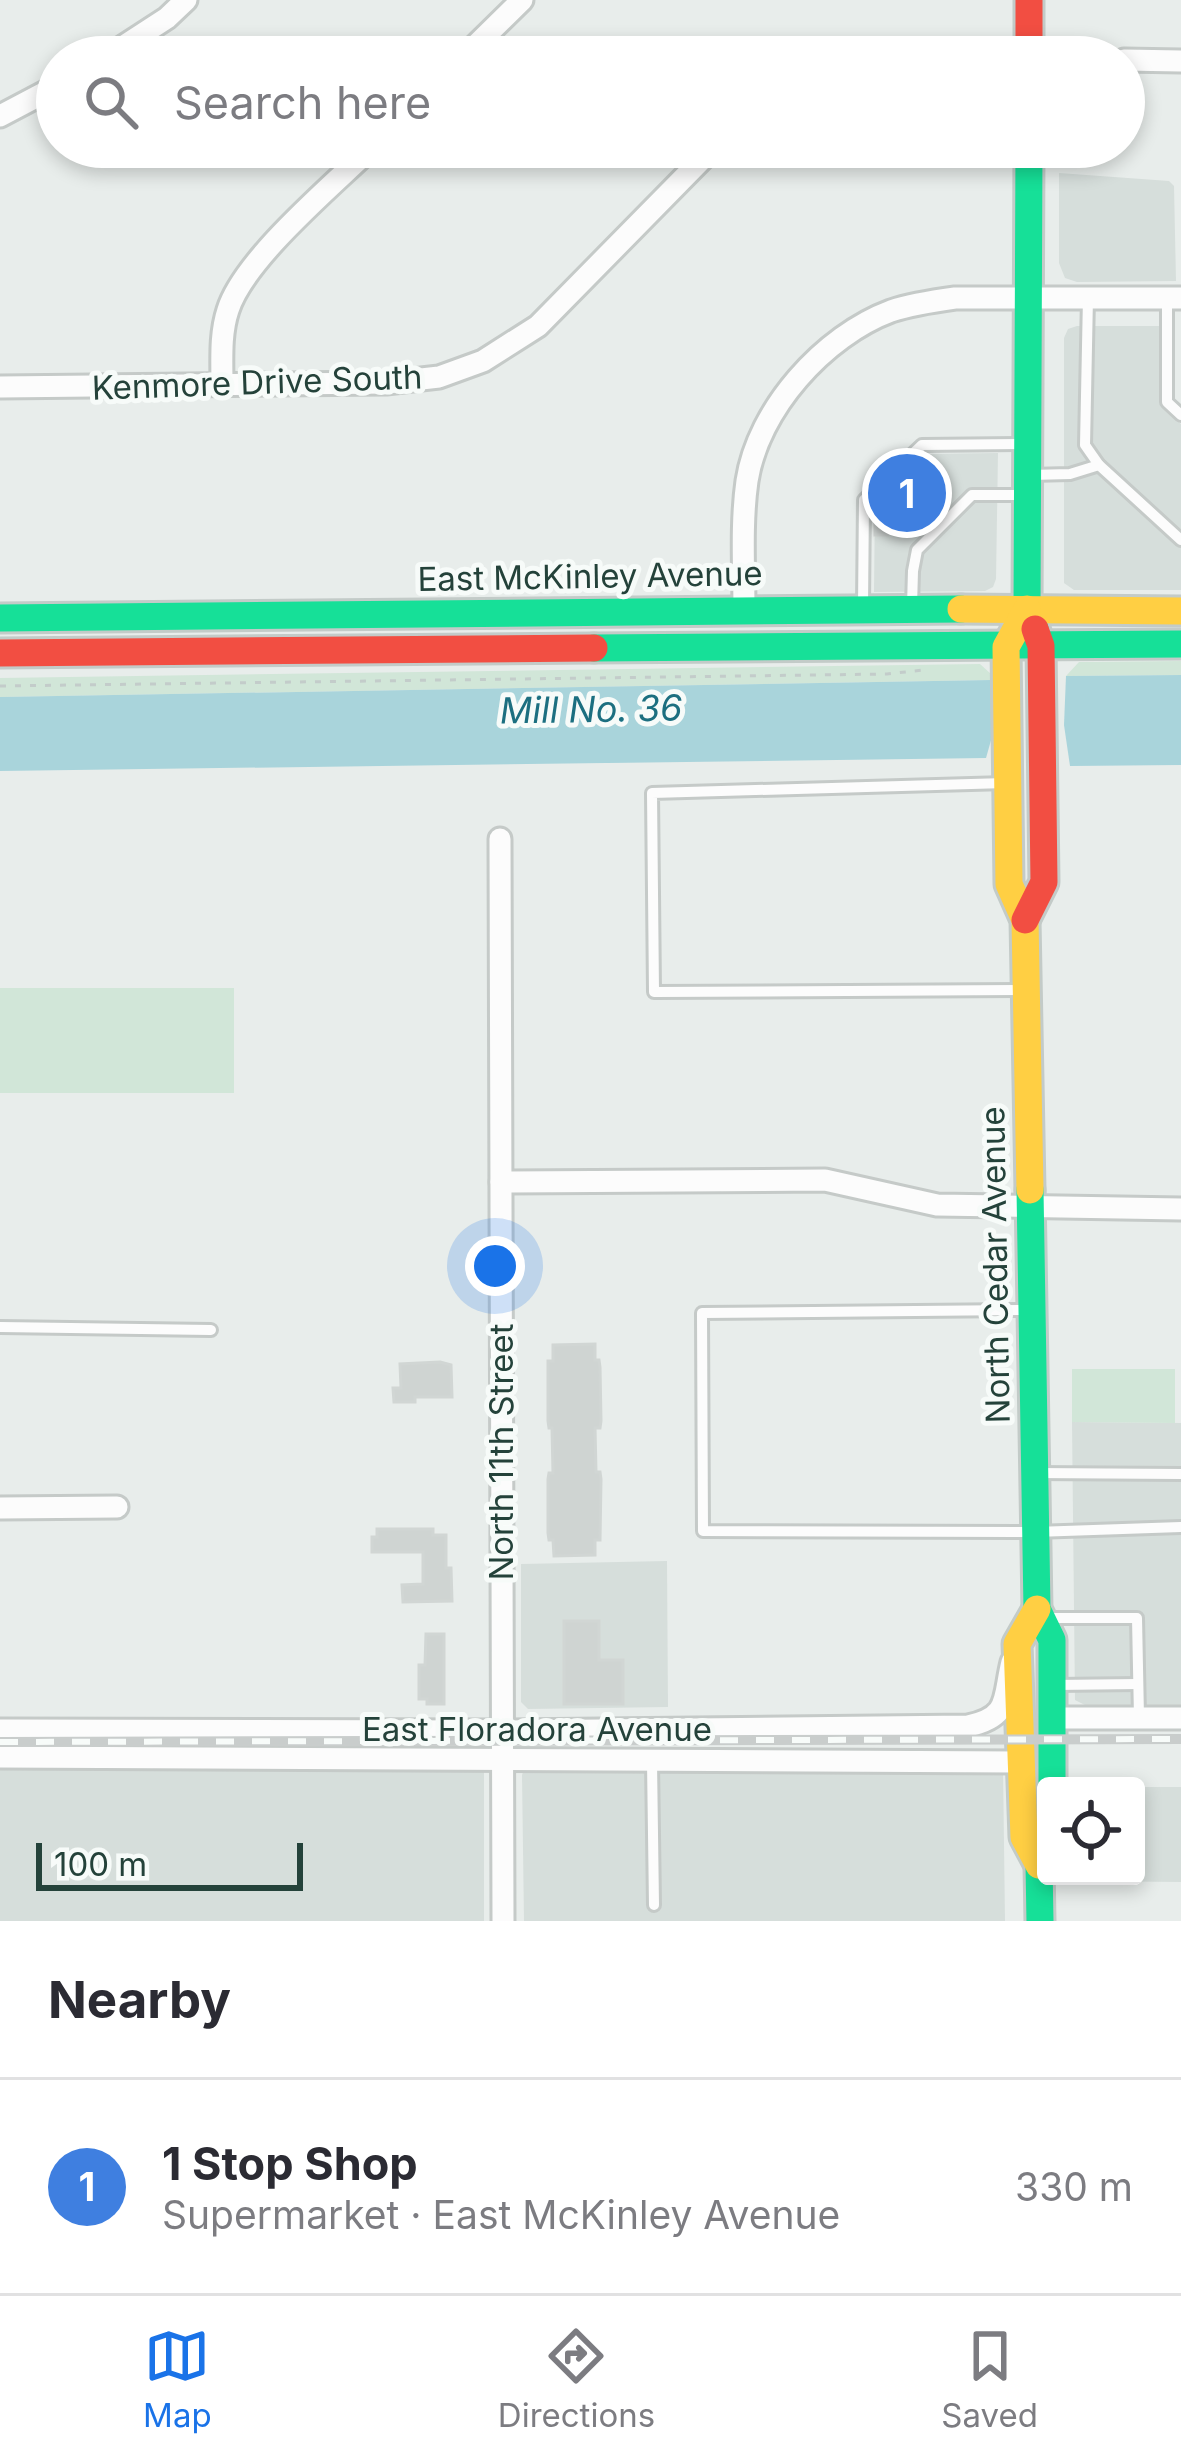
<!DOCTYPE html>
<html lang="en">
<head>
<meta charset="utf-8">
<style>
	body { margin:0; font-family:Inter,sans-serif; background:#f2f2f3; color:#2b2b33 }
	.controls { position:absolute; right:36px; bottom:36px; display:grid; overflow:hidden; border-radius:12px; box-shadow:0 6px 18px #0003 }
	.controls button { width:108px; height:108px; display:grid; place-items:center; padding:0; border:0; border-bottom:3px solid #e1e1e2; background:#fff; color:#2b2b33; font:60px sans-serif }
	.scale { position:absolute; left:36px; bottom:30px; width:267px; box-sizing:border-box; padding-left:12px; border:6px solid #24423a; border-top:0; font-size:33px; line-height:42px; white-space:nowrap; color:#24423a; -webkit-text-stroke:9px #f7fbf9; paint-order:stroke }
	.you { position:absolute; left:495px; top:1266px; width:42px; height:42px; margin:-30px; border:9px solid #fff; border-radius:50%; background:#1a73e8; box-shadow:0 0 0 18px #1a73e833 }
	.badge { display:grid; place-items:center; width:78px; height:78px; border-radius:50%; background:#1a73e8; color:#fff; font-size:39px; font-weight:700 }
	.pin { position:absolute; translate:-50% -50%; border:6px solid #fff; box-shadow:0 3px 12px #0006 }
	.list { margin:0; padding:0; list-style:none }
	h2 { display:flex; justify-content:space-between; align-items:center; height:156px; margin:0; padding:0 48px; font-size:51px }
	h2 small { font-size:39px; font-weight:400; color:#7c7c81 }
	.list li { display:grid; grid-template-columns:78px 1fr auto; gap:36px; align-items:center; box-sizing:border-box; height:216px; padding:0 48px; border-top:3px solid #e1e1e2 }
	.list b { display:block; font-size:45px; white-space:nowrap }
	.list p { margin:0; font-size:39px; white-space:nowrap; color:#7c7c81 }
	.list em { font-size:39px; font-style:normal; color:#7c7c81 }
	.icon { flex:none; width:66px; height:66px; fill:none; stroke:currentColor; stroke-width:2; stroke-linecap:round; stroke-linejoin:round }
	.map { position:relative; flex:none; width:1181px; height:1921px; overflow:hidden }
	.search { position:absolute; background:#fff; box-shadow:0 6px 18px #0003; left:36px; right:36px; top:36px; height:132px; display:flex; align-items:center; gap:30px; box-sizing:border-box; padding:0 42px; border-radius:66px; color:#7c7c81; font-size:45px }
	.sheet { height:372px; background:#fff }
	nav { display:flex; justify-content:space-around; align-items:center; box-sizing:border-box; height:168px; border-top:3px solid #e1e1e2; background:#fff; font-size:33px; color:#7c7c81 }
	nav a { display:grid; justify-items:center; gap:6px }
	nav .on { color:#1a73e8 }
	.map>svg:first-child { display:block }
</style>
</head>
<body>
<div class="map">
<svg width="1181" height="1921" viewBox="0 0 1181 1921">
	<rect width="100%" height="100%" fill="#e8edeb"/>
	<!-- built -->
	<g fill="#d6dedb">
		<polygon points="1059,173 1169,181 1174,186 1176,281 1077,282 1065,278 1059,263"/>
		<polygon points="1077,326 1162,326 1162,406 1181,424 1181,590 1074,590 1064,583 1064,338 1068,329"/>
		<polygon points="998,453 996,579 993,587 985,591 874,592 875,503 925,454"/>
		<polygon points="1072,1422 1181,1423 1181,1706 1085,1705 1075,1700"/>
		<polygon points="667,1561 668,1707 528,1709 521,1702 521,1564"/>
		<polygon points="1003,1767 1005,1921 524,1921 522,1775 524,1770"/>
		<rect x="0" y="1768" width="484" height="153"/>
		<polygon points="1136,1787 1181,1787 1181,1882 1074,1881 1074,1876 1136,1876"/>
	</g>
	<!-- green -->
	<g fill="#d1e6d8">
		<polygon points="1181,661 1181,675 1066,676 1079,662"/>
		<polygon points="980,664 991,674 991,680 0,697 0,678"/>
		<rect x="0" y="988" width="234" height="105"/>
		<polygon points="1072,1369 1175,1369 1175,1423 1072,1422"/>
	</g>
	<!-- water -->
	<g fill="#a9d4db">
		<polygon points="1181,675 1181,765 1070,766 1064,725 1066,676"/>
		<polygon points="991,680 995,726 986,758 0,771 0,697"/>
	</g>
	<!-- building -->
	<g fill="#cfd4d2" stroke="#d1d6d4" stroke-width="3">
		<polygon points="918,462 939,482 888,535 875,535 875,503"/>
		<polygon points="595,1344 595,1360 599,1360 600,1367 601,1421 600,1428 595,1428 596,1472 600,1472 601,1479 600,1540 595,1540 595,1555 554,1556 553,1540 549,1540 548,1533 548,1479 549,1473 553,1473 552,1428 549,1428 548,1421 548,1361 553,1361 553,1345"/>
		<polygon points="440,1362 451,1365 452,1397 415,1397 415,1402 394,1402 393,1388 401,1388 400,1364"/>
		<polygon points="377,1529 433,1529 433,1535 446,1535 446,1568 451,1568 452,1601 403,1602 402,1585 423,1584 423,1552 372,1552 372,1537 377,1537"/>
		<polygon points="564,1621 599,1621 599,1660 623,1660 623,1704 564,1704"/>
		<polygon points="426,1634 444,1634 444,1704 427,1704 427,1699 419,1699 419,1665 425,1665"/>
	</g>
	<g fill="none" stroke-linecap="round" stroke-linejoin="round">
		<defs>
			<g id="lane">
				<polyline points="1088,297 1085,445 1099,465 1181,540"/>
				<polyline points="1167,298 1167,402 1181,415"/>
				<polyline points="1030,475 1070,474 1099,465"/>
				<polyline points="863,606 864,500 922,445 1024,444"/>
				<polyline points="912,606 913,571 917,550 972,495 1023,495"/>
				<polyline points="1006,783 652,793 654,992 1025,990"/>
				<polyline points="1028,1310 702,1313 703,1531 1035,1532 1181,1527"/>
				<polyline points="0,1327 211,1330"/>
				<polyline points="1034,1473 1181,1474"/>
				<polyline points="1044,1618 1137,1618 1139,1717"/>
				<polyline points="1056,1685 1138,1684"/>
				<polyline points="652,1762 654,1905"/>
			</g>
			<g id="street">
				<polyline points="107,57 167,18 186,0"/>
				<polyline points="464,57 522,0"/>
				<polyline points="1124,60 1181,61"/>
				<polyline points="0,116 57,86"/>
				<path d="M222 385C222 360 220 334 228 310 244 259 332 186 372 147"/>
				<polyline points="0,387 386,383 439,377 483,361 538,326 714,147"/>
				<path d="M744 611C744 568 741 523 747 481 758 409 824 336 891 311 912 304 933 301 955 298H1181"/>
				<polyline points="500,839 503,1921"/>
				<polyline points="501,1182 825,1180 937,1205 1181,1209"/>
				<polyline points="0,1508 117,1507"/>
				<polyline points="1053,1718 1181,1718"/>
				<path d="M0 1730 502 1731 968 1726C1011 1717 1003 1698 1012 1662"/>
				<polyline points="0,1757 1021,1762"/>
			</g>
			<g id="fast">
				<polyline points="1029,147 1027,609 1035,629"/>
				<polyline points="0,618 961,609"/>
				<polyline points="594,648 1181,644"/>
				<polyline points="1030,1190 1037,1609 1052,1640 1052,1786"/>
				<polyline points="1040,1921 1039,1865 1046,1849"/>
			</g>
			<g id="slow">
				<polyline points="961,609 1181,611"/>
				<polyline points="1027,609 1006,647 1009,884 1025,920 1030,1190"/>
				<polyline points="1037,1609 1017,1644 1024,1837 1039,1865"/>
			</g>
			<g id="jam">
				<polyline points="1029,0 1029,57"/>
				<polyline points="0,653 594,648"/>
				<polyline points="1025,920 1044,882 1041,646 1035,629"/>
			</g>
		</defs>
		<!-- lane casing -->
		<use href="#lane" stroke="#c5cac8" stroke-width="16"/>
		<!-- street casing -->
		<use href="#street" stroke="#c5cac8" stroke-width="27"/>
		<!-- fast casing -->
		<use href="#fast" stroke="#c3cbc8" stroke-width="33"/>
		<!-- slow casing -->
		<use href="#slow" stroke="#c3cbc8" stroke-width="33"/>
		<!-- jam casing -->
		<use href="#jam" stroke="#c3cbc8" stroke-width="33"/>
		<!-- path -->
		<polyline stroke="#c3ccca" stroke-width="3" stroke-dasharray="6 9" stroke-linecap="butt" points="0,686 887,674 923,670"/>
		<!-- lane -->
		<use href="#lane" stroke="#fcfcfc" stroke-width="10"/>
		<!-- street -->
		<use href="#street" stroke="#fcfcfc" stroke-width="21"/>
		<!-- fast -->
		<use href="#fast" stroke="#16e098" stroke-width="27"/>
		<!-- slow -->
		<use href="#slow" stroke="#ffcf43" stroke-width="27"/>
		<!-- jam -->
		<use href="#jam" stroke="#f24e42" stroke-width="27"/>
		<defs>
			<polyline id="rail" points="0,1742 1181,1739"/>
		</defs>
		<!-- rail casing -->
		<use href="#rail" stroke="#c9cdcc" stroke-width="10"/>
		<!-- rail -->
		<use href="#rail" stroke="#f7fbf9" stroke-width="6" stroke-dasharray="18" stroke-linecap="butt"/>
	</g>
	<g text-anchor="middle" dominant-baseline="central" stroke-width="10" stroke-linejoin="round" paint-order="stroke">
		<!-- street labels -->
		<g font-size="33" fill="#24423a" stroke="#f7fbf9">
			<text transform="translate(257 382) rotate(-2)">Kenmore Drive South</text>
			<text transform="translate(590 576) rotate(-1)">East McKinley Avenue</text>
			<text transform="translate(995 1265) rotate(-91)">North Cedar Avenue</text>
			<text transform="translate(501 1452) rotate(-90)">North 11th Street</text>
			<text x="537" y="1729">East Floradora Avenue</text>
		</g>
		<!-- water labels -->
		<g font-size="36" font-style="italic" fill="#1c6f80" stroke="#f7fbf9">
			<text transform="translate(591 709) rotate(-1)">Mill No. 36</text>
		</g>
	</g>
</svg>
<div class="controls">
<button><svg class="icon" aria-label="locate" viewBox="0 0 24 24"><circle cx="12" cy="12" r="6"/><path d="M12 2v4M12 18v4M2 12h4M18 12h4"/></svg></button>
</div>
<div class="scale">100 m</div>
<div class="you"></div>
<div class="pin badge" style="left:907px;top:493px;background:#3f7fe0">1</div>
<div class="search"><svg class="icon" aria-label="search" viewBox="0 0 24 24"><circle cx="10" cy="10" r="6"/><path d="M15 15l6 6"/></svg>Search here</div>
</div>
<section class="sheet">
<h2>Nearby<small></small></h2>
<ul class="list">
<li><span class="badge" style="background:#3f7fe0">1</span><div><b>1 Stop Shop</b><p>Supermarket · East McKinley Avenue</p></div><em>330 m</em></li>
</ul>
</section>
<nav>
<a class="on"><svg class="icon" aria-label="map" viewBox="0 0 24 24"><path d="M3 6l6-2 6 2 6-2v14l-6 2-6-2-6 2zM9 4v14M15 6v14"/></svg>Map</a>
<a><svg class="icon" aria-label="directions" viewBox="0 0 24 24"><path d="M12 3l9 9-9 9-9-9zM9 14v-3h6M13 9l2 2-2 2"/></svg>Directions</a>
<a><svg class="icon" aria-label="saved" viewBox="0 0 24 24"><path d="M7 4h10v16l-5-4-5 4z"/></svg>Saved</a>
</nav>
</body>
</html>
